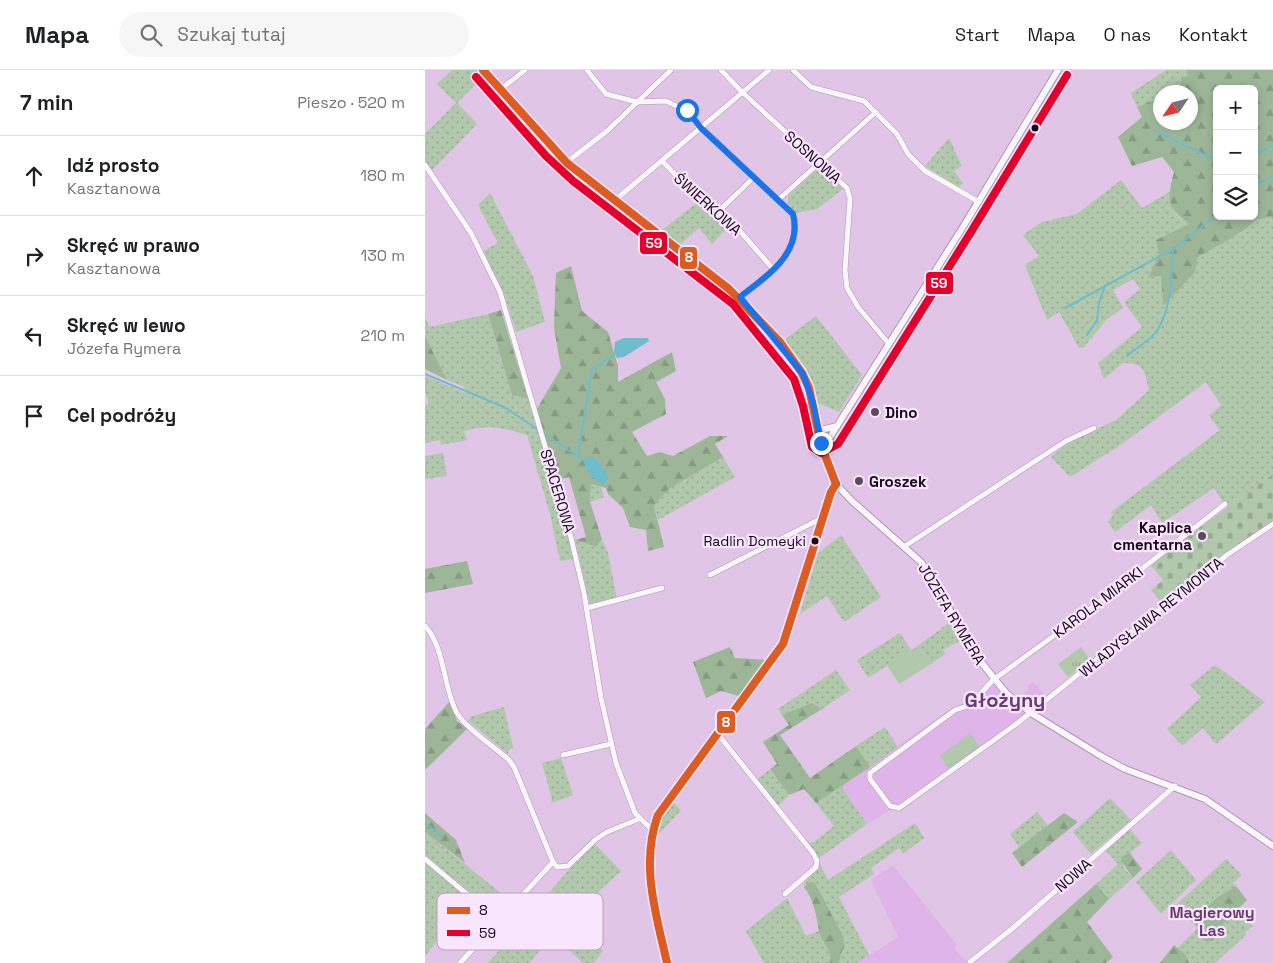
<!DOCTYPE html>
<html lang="pl">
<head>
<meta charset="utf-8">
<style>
	body { margin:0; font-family:"Space Grotesk",sans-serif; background:#f6f6f6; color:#202124 }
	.controls { position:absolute; right:15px; top:15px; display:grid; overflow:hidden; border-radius:8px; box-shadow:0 2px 8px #0003 }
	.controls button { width:45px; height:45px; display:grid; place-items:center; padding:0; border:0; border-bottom:1px solid #e0e0e0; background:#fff; color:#202124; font:25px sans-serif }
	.compass { position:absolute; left:728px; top:15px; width:45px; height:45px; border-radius:50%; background:#fff; box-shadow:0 2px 8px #0003; rotate:235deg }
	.stop { position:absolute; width:15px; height:15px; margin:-11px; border:4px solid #1a73e8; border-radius:50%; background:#fff }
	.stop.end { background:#1a73e8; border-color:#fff; box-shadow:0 1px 5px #0008 }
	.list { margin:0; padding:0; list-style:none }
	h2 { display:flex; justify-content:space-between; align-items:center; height:65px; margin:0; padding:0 20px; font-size:21px }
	h2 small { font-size:16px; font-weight:400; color:#757577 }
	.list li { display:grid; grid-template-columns:32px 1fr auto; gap:15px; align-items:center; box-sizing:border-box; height:80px; padding:0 20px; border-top:1px solid #e0e0e0 }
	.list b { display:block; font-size:19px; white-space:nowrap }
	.list p { margin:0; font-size:16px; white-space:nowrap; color:#757577 }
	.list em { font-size:16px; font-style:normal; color:#757577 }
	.icon { flex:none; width:28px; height:28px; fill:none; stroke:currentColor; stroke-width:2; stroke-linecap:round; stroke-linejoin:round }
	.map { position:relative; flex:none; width:848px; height:893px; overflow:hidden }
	header { display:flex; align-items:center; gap:30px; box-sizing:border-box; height:70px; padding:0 25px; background:#fff; border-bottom:1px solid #e0e0e0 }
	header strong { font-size:24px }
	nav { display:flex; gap:28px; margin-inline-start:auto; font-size:18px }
	.search { width:350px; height:45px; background:#f6f6f6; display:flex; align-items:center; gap:12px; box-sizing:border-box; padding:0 18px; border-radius:28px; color:#757577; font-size:19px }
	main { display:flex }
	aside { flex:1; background:#fff }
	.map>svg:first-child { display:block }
</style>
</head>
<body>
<header>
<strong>Mapa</strong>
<div class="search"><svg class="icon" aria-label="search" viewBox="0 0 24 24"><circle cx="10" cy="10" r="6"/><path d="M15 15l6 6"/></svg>Szukaj tutaj</div>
<nav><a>Start</a><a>Mapa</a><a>O nas</a><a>Kontakt</a></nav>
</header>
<main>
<aside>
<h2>7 min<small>Pieszo · 520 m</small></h2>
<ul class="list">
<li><svg class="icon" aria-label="ahead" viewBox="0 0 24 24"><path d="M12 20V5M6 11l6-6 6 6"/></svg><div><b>Idź prosto</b><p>Kasztanowa</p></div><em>180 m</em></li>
<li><svg class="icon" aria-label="right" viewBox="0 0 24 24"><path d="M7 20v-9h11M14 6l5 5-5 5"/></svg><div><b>Skręć w prawo</b><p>Kasztanowa</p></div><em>130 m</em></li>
<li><svg class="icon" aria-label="left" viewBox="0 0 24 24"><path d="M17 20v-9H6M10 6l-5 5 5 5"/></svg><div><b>Skręć w lewo</b><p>Józefa Rymera</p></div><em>210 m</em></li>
<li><svg class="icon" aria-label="arrive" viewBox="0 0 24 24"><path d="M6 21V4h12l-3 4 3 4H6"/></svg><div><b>Cel podróży</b></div></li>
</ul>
</aside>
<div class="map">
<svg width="848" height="893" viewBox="0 0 848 893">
	<defs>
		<pattern id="grass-dots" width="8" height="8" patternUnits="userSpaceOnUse" patternTransform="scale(1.25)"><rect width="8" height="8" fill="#b2c8ad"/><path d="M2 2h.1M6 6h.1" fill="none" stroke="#98aa94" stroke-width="1.8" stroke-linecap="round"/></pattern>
		<pattern id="forest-firs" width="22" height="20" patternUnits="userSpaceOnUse" patternTransform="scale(1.25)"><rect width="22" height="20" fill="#9db698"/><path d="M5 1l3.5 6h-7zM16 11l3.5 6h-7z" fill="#869b82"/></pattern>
		<pattern id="cemetery-stones" width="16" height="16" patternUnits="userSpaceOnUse" patternTransform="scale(1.25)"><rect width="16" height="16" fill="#b2c8ad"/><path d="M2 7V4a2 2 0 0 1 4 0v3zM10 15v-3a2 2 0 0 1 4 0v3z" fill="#98aa94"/></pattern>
		<pattern id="park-tufts" width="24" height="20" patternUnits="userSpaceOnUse" patternTransform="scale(1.25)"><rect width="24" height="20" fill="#b2c8ad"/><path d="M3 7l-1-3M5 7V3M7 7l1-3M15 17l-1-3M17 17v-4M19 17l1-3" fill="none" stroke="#98aa94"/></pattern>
	</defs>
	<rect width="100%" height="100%" fill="#e0c5e6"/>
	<!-- built -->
	<g fill="#dfb5e9">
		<polygon points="565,612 600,644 483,730 442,754 416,716 525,639 546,630"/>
		<polygon points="608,612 619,623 611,634 599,624 604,618 602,616"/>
		<polygon points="468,795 531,874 529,878 543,893 432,893 473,867 446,810"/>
	</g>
	<!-- grass -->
	<g fill="url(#grass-dots)">
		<polygon points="27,0 51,0 57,8 32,33 52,54 7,100 0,91 0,64 31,33 12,14"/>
		<path d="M741 0H763V5L756 9C753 20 746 22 736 22L735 27 712 37 706 23Z"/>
		<polygon points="524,68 537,96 529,101 538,113 534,117 500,96"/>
		<polygon points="392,99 395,99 418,119 392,139 370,143 363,134 363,126"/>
		<path d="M696 110 717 138 746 121C745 139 749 144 764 154L734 183 725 206H736L738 235C749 220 760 199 773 187 790 172 820 168 831 148L848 147V404L802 438 789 418 737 453 726 435 690 462 683 452 688 445 686 442 795 360 784 346 796 335 781 312 697 374 645 407 626 387 646 371 691 350 724 320C719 301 721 293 698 293L679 309 673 293 717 257 699 232 715 219 708 209 688 220 698 238 681 250 659 277 654 278 634 242 622 250 600 195 614 186 598 165 617 152 652 144Z"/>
		<polygon points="65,123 108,206 120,252 91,262 79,224 58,181 73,173 53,135"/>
		<polygon points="273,132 304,156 287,174 274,158 255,175 237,160"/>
		<path d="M63 244 87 325 103 329 143 462 149 489 135 491 125 444 102 365C78 358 64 354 39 361L42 370 16 375 15 370 0 373V335L4 334 0 322V306L41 323 38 316 22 310 0 266V248L5 257Z"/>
		<polygon points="391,246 437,305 414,342 393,333 384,305 358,271"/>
		<polygon points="18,383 22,406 0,409 0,386"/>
		<polygon points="298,387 310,407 233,450 229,436 244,419"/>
		<polygon points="166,414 176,417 179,427 165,432"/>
		<polygon points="416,465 456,527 419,552 402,526 375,544 393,483"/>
		<polygon points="177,469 183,483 192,529 165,535 150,470 170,477"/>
		<polygon points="525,552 538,572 535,571 518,580 520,584 506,594 494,575"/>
		<polygon points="475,563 486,580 443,608 432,590"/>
		<polygon points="790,595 840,632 791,674 778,658 757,676 742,659 776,627 765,615"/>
		<polygon points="411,600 425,620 397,639 386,633 357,645 353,639"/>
		<polygon points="79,637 88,677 83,681 83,684 43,651 47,646"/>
		<polygon points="460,657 473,677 445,697 431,676"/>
		<polygon points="136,688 148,725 126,733 127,729 117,693"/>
		<polygon points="345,699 364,725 353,736 331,710"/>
		<polygon points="416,716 442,754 394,788 381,769 385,773 389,772 409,756 391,733"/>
		<polygon points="685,728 706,750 666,784 648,762"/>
		<polygon points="248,732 256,740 235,763 232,760 234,752"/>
		<polygon points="612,742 623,756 595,778 585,764"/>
		<polygon points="490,753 499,768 478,784 474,778 446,798 449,804 414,827 444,885 432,893 414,893 416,883 385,812 379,817 379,812 393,798 394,792 403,810"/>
		<polygon points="704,758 717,773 705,783 699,785 698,797 708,808 684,829 671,814 693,794 680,780"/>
		<polygon points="0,762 87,832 56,862 34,844 0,886"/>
		<polygon points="170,774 196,801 145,848 178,881 169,893 158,893 128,865 104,893 63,893 142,802"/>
		<polygon points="746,780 771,810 736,844 711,812"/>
		<polygon points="801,789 817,805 808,813 811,816 791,828 773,846 768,846 757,834 751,835"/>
		<polygon points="362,828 381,866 394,861 405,880 405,893 339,893 321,861"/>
		<polygon points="813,838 828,856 820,862 821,865 790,893 764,893 761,885 752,878 769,862 774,867 796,861 799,853"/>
	</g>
	<!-- forest -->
	<g fill="url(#forest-firs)" fill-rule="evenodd">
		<path d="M763 0H848V147L831 149C823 162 789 177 773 187L770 202 738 236 736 206 724 207 734 183 731 170 764 154C741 137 742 129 749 102L737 87 707 96 693 67 717 47 712 37 735 27 736 52H766V22H745L754 16 756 9 763 5ZM792 19H829V146H792Z"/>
		<polygon points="146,196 157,241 183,262 193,296 193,312 247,282 251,301 231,312 240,329 241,344 207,362 222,386 235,382 248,386 285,366 303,366 290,374 298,387 244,419 229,436 239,477 223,481 221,460 205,457 198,438 183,424 181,418 166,414 165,432 177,469 171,477 150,470 161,467 144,407 132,410 110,342 136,298 129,258 131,203"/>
		<polygon points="76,240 103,329 87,325 63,244"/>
		<polygon points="0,266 22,310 0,299"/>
		<polygon points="42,491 48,514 0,523 0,499"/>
		<polygon points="305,577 310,588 341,590 314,626 296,621 281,628 268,592"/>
		<polygon points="25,631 32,651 42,659 0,700 0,659"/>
		<polygon points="386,633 397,639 355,665 385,708 431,676 445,697 391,733 379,719 364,725 345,699 352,694 338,672 364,655 357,645"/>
		<polygon points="0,743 31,770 40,793 0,762"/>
		<polygon points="639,743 653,752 597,797 587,783"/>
		<polygon points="705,783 717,799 708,808 696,791 699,785"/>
		<path d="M385 812 390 813 418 866 420 876 416 883 414 893H405C407 876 396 873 394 861 392 847 388 828 379 817Z"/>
		<polygon points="671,814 684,829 662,852 688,887 681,893 582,893"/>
		<polygon points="811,816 822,830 799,853 796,861 787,871 779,871 769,862 773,858 752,836 757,834 768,846 773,846 791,828"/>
		<polygon points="749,875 761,885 764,893 735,893"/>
	</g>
	<!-- cemetery -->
	<polygon fill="url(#cemetery-stones)" points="848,404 848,451 802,483 738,535 726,520 738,510 725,494"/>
	<!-- park -->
	<polygon fill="url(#park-tufts)" points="656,577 665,589 643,607 633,594"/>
	<!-- pitch -->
	<g fill="#b2c8ad">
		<polygon points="494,575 506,594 474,614 462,595"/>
		<polygon points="545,663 555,677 524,699 515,686"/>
	</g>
	<!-- water -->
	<g fill="#6fbcca">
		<polygon points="198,268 223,268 224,271 199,287 192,288 189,282 190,272"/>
		<path d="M166 386C175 392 180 398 183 409L179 415C168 409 162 403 158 390Z"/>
	</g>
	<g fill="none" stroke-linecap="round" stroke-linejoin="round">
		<!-- stream -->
		<g stroke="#6fbcca" stroke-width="2">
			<polyline points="730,61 792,91"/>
			<polyline points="829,85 848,75"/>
			<polyline points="829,116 848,106"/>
			<polyline points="640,238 748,179 792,145"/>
			<polyline points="662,265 672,250 674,233 680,216"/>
			<path d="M702 286C710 278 723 272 730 263 747 242 746 206 748 179"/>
			<polyline points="0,304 81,338 158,390"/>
			<polyline points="153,385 167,299 190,284"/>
			<polyline points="0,753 17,767"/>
		</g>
		<defs>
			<g id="minor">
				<path d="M162 0 181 24 212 32 241 31 262 41 277 58 368 144C378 183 342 206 315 227"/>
				<polyline points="296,0 317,22 422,118 425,129 420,200 422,218 433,237 464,274"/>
				<polyline points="368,0 386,17 439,31 472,64 483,84 500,101 554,132"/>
				<polyline points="80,16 100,0"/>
				<polyline points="237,91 276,131 314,160 349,200"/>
				<polyline points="142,92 182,61 246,0"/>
				<polyline points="0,95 46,163 75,222 143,455 159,523 176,628 191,693 210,743 227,760"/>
				<polyline points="354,129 451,42"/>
				<polyline points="189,131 344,0"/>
				<polyline points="292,143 329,107"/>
				<polyline points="800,434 660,543 568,610 545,635 530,640 445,703 445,709 465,736 474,738 590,655 802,485 848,454"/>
				<polyline points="480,476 641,371 669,358"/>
				<polyline points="285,505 397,448"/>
				<polyline points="162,538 237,518"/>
				<path d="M0 556C20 577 18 618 32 643 42 659 69 677 84 690L89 697 128 792 35 893"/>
				<polyline points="292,663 388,783 392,791 391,797 360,824"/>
				<polyline points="138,685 186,674"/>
				<polyline points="0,789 74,851"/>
				<polyline points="128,792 132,797 143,796 171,769 182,762 214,749"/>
				<polyline points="545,892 588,858 750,716"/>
			</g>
			<g id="tertiary">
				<polyline points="58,0 128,79 155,104 303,217 342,258 371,294 382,314 398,384 411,414 427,431 496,492 556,592 581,623 606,643 676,686 700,699 780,729 848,776"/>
				<polyline points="393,361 412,356"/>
				<polyline points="396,373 404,369 412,356 538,157 633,0"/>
				<path d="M242 893C233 851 213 784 233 745L358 574 406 422 411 414"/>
			</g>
		</defs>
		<!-- minor casing -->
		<use href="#minor" stroke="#ac97b1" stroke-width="6"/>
		<!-- tertiary casing -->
		<use href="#tertiary" stroke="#ac97b1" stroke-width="8"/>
		<!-- minor -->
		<use href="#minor" stroke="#faf6fb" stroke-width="5"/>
		<!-- tertiary -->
		<use href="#tertiary" stroke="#faf6fb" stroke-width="6"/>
		<defs>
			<g id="bus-1">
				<polyline points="58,0 142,93 304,219 355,272 377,303 384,318 396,375 411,414"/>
				<path d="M242 893C231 844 215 794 233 745L358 574 406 422 411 414"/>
			</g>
			<polyline id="bus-2" points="51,7 121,86 148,111 308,234 369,309 378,336 387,377 396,383 413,374 546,162 642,5"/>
		</defs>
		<!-- bus-1 casing -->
		<use href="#bus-1" stroke="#f9e5fd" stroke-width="11"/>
		<!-- bus-2 casing -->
		<use href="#bus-2" stroke="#f9e5fd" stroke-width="11"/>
		<!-- bus-1 -->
		<use href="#bus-1" stroke="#dc5c21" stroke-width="8"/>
		<!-- bus-2 -->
		<use href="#bus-2" stroke="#e4002b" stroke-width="8"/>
	</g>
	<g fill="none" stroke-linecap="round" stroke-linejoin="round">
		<!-- route -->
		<path stroke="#1a73e8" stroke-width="6" d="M262 40 276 58 368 144C378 183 342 206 315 227L378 304 388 333 396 373"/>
	</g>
	<!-- markers -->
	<g fill="#17061b" stroke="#f9e5fd" stroke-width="2">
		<circle cx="610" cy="58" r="4.5"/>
		<circle cx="390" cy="471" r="4.5"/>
	</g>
	<g fill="#5d4962" stroke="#f9e5fd" stroke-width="2">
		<circle cx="450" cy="342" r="5"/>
		<circle cx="434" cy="411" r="5"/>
		<circle cx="777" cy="466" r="5"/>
	</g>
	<g text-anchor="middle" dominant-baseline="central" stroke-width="4.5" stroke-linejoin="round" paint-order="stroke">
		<!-- bus labels -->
		<g font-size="14" fill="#17061b" stroke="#f9e5fd" text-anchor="end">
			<text x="381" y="471">Radlin Domeyki</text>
		</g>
		<!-- street labels -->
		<g font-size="15" fill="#17061b" stroke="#f9e5fd">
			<text transform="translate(388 87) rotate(42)">SOSNOWA</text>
			<text transform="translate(283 134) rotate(42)">ŚWIERKOWA</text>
			<text transform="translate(133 421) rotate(73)">SPACEROWA</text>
			<text transform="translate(673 532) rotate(-37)">KAROLA MIARKI</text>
			<text transform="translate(527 544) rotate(59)">JÓZEFA RYMERA</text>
			<text transform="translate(726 547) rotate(-39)">WŁADYSŁAWA REYMONTA</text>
			<text transform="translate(648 805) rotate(-41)">NOWA</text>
		</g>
		<!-- poi labels -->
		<g font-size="15" font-weight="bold" fill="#17061b" stroke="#f9e5fd" text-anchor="start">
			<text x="460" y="342">Dino</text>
			<text x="444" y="411">Groszek</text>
			<text x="767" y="457" text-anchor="end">Kaplica<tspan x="767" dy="17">cmentarna</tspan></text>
		</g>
		<!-- neighbourhood labels -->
		<g font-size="16" font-weight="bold" fill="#673c71" stroke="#f9e5fd">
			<text x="787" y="842">Magierowy<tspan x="787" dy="18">Las</tspan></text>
		</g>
		<!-- district labels -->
		<g font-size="20" font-weight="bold" fill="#673c71" stroke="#f9e5fd">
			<text x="580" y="630">Głożyny</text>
		</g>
	</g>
	<!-- legend -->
	<rect x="12" y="823" width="166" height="57" rx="8" fill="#f9e5fd" stroke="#b5a2b9" stroke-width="1"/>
	<rect x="22" y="837" width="23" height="7" fill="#dc5c21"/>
	<rect x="22" y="860" width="23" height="6" fill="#e4002b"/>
	<g font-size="14" fill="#17061b">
		<text x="54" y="845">8</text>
		<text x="54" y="868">59</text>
	</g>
	<g stroke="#f9e5fd" stroke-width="2">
		<rect x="214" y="161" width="29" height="24" rx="5" fill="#e4002b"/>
		<rect x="254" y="176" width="19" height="24" rx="5" fill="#dc5c21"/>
		<rect x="500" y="201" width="29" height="24" rx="5" fill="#e4002b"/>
		<rect x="291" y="640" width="20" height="24" rx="5" fill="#dc5c21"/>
	</g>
	<g font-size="14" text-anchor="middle" font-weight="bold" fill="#fff">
		<text x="229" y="178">59</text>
		<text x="264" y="192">8</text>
		<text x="514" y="218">59</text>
		<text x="301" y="657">8</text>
	</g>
</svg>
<div class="controls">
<button>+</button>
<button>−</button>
<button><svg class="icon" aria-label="layers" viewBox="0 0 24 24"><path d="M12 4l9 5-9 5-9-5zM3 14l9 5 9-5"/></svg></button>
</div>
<svg class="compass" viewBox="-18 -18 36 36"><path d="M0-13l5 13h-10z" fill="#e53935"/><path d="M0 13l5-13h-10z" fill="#757577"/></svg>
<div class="stop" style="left:262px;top:40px"></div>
<div class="stop end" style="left:396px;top:373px"></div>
</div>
</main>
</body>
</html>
